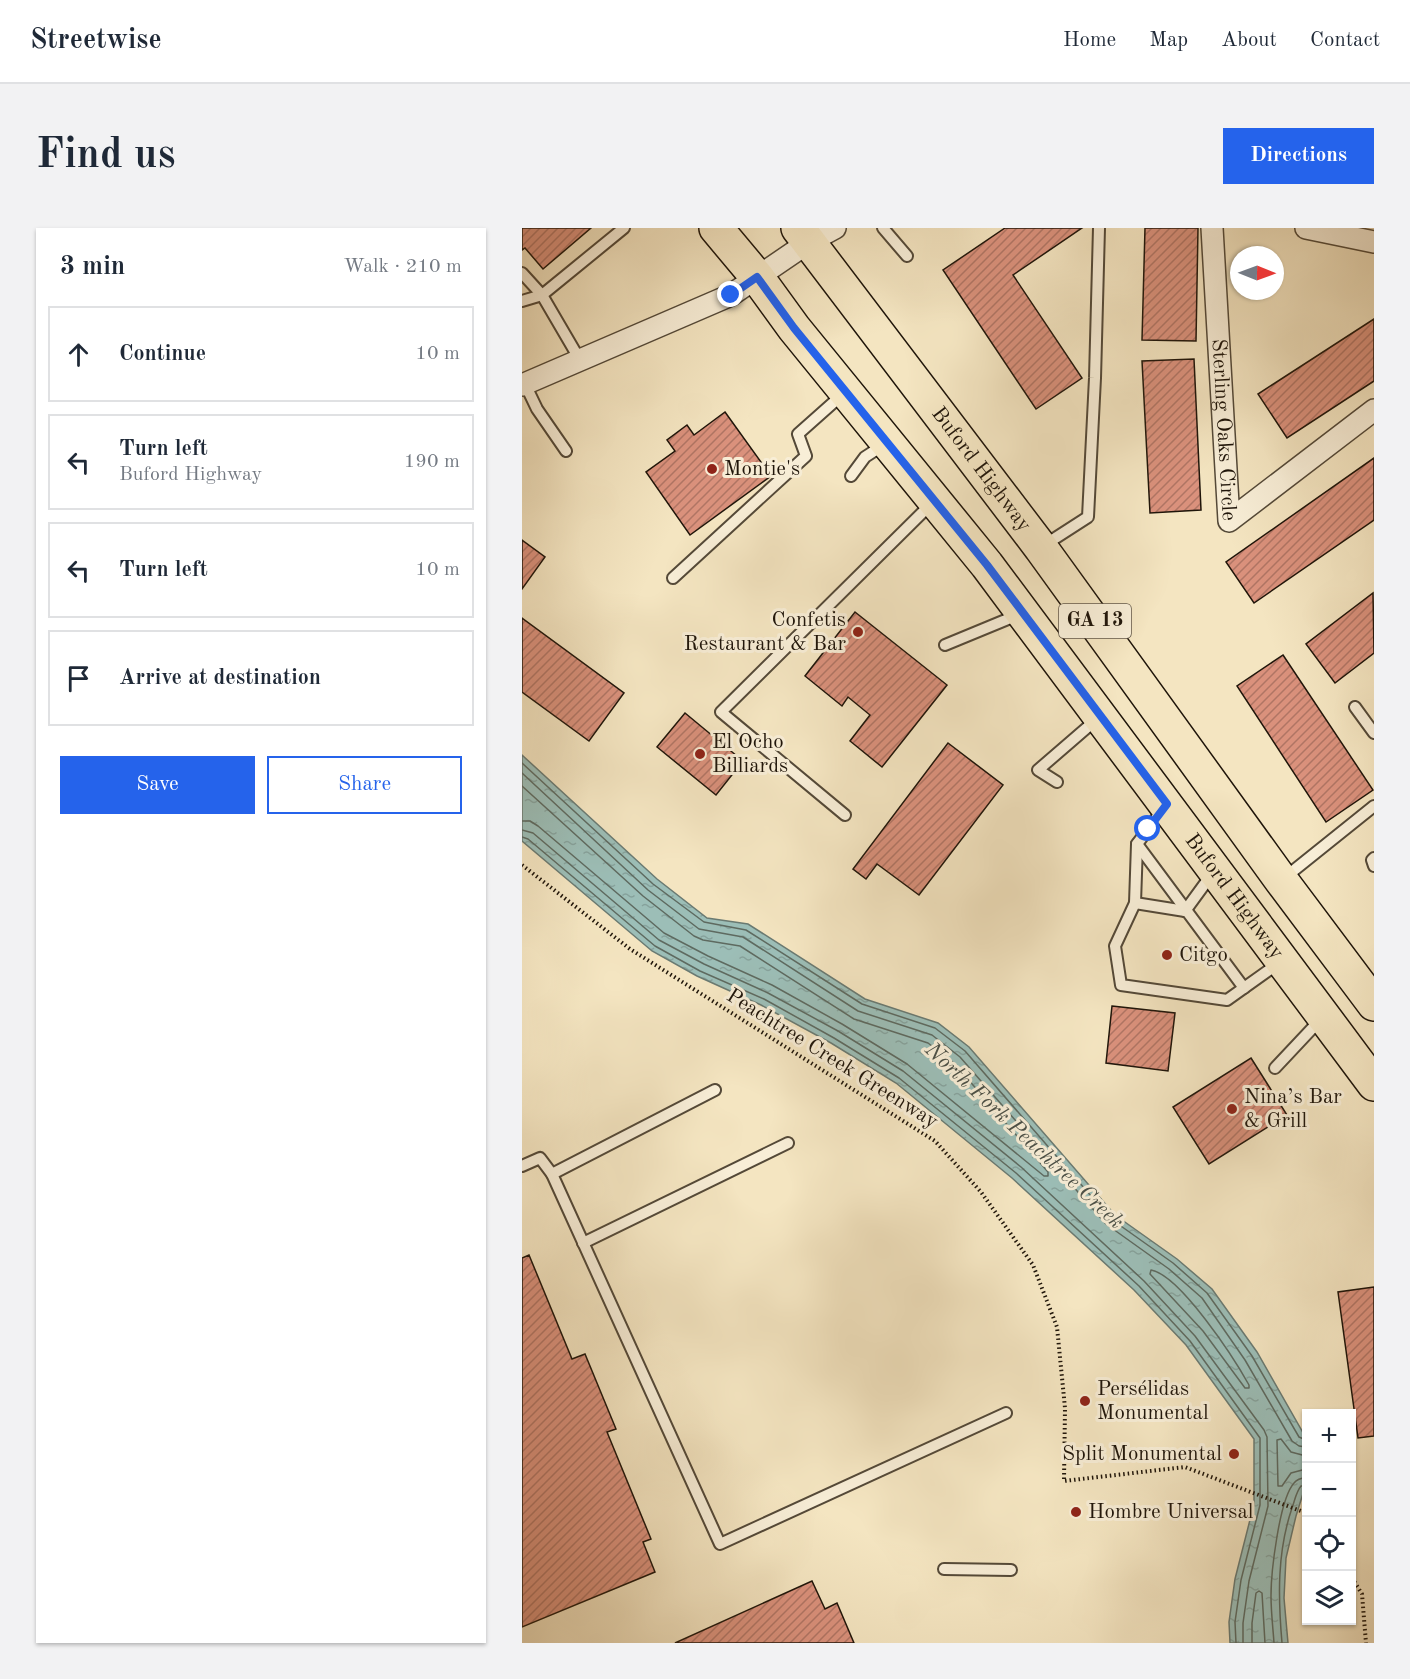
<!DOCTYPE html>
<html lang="en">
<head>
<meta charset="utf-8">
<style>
	body { margin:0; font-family:"Old Standard TT",serif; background:#f2f2f3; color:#1f2937 }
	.controls { position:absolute; right:18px; bottom:18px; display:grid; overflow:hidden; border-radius:0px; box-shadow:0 2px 4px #0004 }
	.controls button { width:54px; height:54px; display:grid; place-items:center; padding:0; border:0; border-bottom:2px solid #e0e1e3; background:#fff; color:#1f2937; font:30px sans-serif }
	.compass { position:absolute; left:708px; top:18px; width:54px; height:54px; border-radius:50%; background:#fff; box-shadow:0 2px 4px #0004; rotate:91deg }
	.stop { position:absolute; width:18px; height:18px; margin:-14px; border:4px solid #2563eb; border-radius:50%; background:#fff }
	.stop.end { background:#2563eb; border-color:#fff; box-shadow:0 2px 6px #0008 }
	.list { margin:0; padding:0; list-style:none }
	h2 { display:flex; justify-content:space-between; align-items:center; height:78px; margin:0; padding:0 24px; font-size:26px }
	h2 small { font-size:20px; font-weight:400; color:#747a83 }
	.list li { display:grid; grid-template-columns:39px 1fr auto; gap:18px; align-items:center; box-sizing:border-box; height:96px; margin:0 12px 12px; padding:0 12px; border:2px solid #e0e1e3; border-radius:0px }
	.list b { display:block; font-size:22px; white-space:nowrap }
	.list p { margin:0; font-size:20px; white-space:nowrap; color:#747a83 }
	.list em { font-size:20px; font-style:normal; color:#747a83 }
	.actions { display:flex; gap:12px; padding:18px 24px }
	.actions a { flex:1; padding:14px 0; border:2px solid #2563eb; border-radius:0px; text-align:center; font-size:21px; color:#2563eb }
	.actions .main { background:#2563eb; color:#fff }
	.icon { flex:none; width:33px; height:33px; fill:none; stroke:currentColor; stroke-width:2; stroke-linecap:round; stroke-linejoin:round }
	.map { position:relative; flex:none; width:852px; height:1415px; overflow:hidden; border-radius:0px }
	header { display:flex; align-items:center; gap:36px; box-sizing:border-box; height:84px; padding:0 30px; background:#fff; border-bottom:2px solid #e0e1e3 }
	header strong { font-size:28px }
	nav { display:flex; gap:33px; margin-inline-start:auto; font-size:21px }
	.intro { display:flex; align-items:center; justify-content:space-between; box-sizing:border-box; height:144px; padding:0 36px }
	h1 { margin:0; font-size:42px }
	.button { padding:15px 27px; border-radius:0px; background:#2563eb; color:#fff; font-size:21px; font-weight:700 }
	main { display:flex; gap:36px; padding:0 36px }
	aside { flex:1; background:#fff; border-radius:0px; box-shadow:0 2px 4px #0004 }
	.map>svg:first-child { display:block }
</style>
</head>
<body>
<header>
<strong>Streetwise</strong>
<nav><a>Home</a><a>Map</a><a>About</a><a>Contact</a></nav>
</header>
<div class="intro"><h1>Find us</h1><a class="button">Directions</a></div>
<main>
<aside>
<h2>3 min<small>Walk · 210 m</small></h2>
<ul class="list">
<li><svg class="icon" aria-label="ahead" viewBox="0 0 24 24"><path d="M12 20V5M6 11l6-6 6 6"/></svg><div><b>Continue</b></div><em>10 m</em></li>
<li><svg class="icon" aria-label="left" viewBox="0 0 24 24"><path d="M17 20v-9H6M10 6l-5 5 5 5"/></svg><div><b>Turn left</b><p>Buford Highway</p></div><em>190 m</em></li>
<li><svg class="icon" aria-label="left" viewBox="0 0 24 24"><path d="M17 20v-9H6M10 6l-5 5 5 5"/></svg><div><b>Turn left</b></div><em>10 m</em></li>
<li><svg class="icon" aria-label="arrive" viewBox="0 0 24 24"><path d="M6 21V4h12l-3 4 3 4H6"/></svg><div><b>Arrive at destination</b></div></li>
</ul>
<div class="actions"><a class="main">Save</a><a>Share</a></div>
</aside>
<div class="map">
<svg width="852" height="1415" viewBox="0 0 852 1415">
	<defs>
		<pattern id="water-ripples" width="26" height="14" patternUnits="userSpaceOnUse" patternTransform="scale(1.5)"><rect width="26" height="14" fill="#9cbeb7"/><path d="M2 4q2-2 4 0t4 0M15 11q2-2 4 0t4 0" fill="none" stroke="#86a29c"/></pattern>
		<pattern id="building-hatch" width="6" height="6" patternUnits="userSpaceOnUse" patternTransform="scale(1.5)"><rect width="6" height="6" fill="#da917c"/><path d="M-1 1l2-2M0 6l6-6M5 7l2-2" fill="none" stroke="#b07564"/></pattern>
	</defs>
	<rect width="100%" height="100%" fill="#f4e5c1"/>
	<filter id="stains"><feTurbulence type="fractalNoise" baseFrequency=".00333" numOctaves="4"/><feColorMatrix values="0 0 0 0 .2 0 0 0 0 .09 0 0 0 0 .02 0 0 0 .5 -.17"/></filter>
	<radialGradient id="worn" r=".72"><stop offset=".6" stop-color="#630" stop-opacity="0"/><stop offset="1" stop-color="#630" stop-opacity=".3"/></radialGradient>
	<!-- water -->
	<polygon fill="url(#water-ripples)" stroke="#6a7a72" stroke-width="1.5" points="0,527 135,651 185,690 226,696 343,771 416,795 447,819 593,987 655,1031 690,1061 735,1124 784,1210 784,1256 774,1288 764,1330 762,1370 766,1415 708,1415 707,1394 713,1351 732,1276 732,1211 664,1117 612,1062 490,950 374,855 309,815 239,777 175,748 130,723 0,613"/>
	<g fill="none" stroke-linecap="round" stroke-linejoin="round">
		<!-- shore -->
		<g stroke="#5e6a60" stroke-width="1.5">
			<polyline points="0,535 131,656 182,694 224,702 340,776 413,800 443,823 589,991 651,1035 685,1065 730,1128 777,1209 784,1212"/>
			<polyline points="0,545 126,662 177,701 221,709 336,783 410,807 438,829 584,996 647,1041 680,1070 723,1132 770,1213 777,1218 784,1219"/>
			<polyline points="0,558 121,668 172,708 181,712 218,718 332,791 406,815 432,835 526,944 526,948 522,948 385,836 320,796 250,757 186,728 142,705 16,598 8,593 0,593"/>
			<polyline points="0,602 11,605 137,712 182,736 246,765 316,803 381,843 499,939 622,1053 673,1108 742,1202 745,1209 746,1278 727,1353 721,1395 721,1415"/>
			<polyline points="0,609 6,611 133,718 178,743 242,771 312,810 377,850 494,945 617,1058 668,1113 738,1210 738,1277 719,1352 713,1394 714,1415"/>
			<path d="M629 1042C658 1047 712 1130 727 1157V1160H723L681 1103 628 1046Z"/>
			<polyline points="784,1228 769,1224 759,1211 755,1212 756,1258 760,1258 769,1245 784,1241"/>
			<polyline points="730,1415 730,1395 734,1365 737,1363 740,1365 743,1415"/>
			<path d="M752 1415C751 1400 749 1384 749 1368 749 1345 757 1272 772 1255 775 1251 779 1250 784 1250"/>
			<path d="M760 1415C756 1369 755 1324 770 1280 773 1272 774 1264 779 1258H784"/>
		</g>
	</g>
	<!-- building -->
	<g fill="url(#building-hatch)" stroke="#1f150a" stroke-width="1.5">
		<polygon points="0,0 69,0 21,41 3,20 0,22"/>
		<polygon points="483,0 560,0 491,47 560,150 514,181 421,42"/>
		<polygon points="623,0 676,0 674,113 620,112"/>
		<polygon points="852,91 852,153 765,210 736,166"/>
		<polygon points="672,131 679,282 628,285 620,133"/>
		<polygon points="203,184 249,248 168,307 124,244 153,223 145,212 165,197 172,207"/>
		<polygon points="852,230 852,292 732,375 704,334"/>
		<polygon points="0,312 23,329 0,361"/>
		<polygon points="851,365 852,425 813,455 784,416"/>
		<polygon points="333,384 425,457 360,539 328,513 348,487 326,469 320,478 283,448"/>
		<polygon points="0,390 102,465 67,513 0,464"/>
		<polygon points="761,427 851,562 804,594 715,458"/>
		<polygon points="163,485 221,533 194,567 135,519"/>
		<polygon points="426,515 481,557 397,667 355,636 344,651 331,641"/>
		<polygon points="590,778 653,785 646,843 584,835"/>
		<polygon points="729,830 765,887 687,936 651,879"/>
		<polygon points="7,1027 50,1131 63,1126 94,1201 85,1204 129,1311 121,1314 133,1344 0,1399 0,1030"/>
		<polygon points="852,1059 852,1208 836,1210 816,1064"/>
		<polygon points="290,1353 303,1381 315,1375 332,1415 153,1415"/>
	</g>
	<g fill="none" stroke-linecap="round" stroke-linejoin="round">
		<defs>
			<g id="service">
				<polyline points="361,0 385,28"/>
				<polyline points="0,45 20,67 58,132"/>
				<polyline points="0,73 20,67 102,0"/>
				<polyline points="3,156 15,181 44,223"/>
				<polyline points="329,248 343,229 363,216"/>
				<polyline points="521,318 566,289 573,150 577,0"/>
				<polyline points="151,350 284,228 276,206 321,166"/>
				<polyline points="423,417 498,386"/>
				<polyline points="833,479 852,505"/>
				<polyline points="535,554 516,542 575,491"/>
				<polyline points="642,580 615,616 613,675 663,683"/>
				<polyline points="323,587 199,484 410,275"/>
				<polyline points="615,616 722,760"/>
				<polyline points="852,630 850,632 852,638"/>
				<polyline points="761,651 852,578"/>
				<polyline points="613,675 593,718 599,757 705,772 757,735"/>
				<polyline points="663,683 690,646"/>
				<polyline points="753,840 799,791"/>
				<polyline points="0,938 18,930 30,946 193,862"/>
				<polyline points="30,946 198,1316 484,1185"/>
				<polyline points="61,1015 266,915"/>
				<polyline points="422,1341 489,1342"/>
			</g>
			<g id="minor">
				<path id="s1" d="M690 0 707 293 852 182"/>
				<polyline points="784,0 852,14"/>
				<polyline points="0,157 209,67 287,14 313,0"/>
			</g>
			<g id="primary">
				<path id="s2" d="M194 0 235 49 272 100 465 337 852 856"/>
				<path id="s3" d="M276 0 519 320 759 652 852 776"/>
			</g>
		</defs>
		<!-- service casing -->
		<use href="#service" stroke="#544938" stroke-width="14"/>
		<!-- minor casing -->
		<use href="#minor" stroke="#544938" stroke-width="24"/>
		<!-- primary casing -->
		<use href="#primary" stroke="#1f150a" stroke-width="36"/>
		<!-- path -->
		<g stroke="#1f150a" stroke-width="4" stroke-dasharray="1.5 3" stroke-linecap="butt">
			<polyline points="0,637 108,721 413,913 459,964 511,1037 535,1099 543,1180 542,1253 663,1239 784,1285"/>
			<polyline points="830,1350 840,1366 844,1415"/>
		</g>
		<!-- service -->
		<use href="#service" stroke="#f8eed7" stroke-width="10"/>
		<!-- minor -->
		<use href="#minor" stroke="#f8eed7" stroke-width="21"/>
		<!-- primary -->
		<use href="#primary" stroke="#f4e5c1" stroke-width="33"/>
	</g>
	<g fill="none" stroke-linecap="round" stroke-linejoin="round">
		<!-- route -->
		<polyline stroke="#2563eb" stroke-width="8" points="209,67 235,49 272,100 465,337 645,576 626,601"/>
	</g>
	<!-- markers -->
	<g fill="#8f2418" stroke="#f8eed7" stroke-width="2">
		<circle cx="190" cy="241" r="6"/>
		<circle cx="336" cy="404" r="6"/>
		<circle cx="178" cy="526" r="6"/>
		<circle cx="645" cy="727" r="6"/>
		<circle cx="710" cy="881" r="6"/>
		<circle cx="563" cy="1173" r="6"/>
		<circle cx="712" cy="1226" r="6"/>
		<circle cx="554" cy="1284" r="6"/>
	</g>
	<g text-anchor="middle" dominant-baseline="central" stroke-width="6" stroke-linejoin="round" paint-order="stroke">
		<!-- shield labels -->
		<rect fill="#f8eed7" stroke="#605648" stroke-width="1.5" x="537" y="376" width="72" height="34" rx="4.5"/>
		<g font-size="20" font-weight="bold" fill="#1f150a">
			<text x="573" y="393">GA 13</text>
		</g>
		<!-- street labels -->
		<g font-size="21" fill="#1f150a" stroke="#f8eed7">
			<text stroke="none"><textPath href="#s1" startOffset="202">Sterling Oaks Circle</textPath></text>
			<text stroke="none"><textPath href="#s3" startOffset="303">Buford Highway</textPath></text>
			<text stroke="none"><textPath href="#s2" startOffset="846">Buford Highway</textPath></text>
			<text transform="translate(310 831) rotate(32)">Peachtree Creek Greenway</text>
		</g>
		<!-- poi labels -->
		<g font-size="21" fill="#1f150a" stroke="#f8eed7" text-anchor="start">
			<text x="202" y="241">Montie's</text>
			<text x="324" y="392" text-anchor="end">Confetis<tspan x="324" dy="24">Restaurant &amp; Bar</tspan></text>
			<text x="190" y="514">El Ocho<tspan x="190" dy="24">Billiards</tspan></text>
			<text x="657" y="727">Citgo</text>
			<text x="722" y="869">Nina’s Bar<tspan x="722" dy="24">&amp; Grill</tspan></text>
			<text x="575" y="1161">Persélidas<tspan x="575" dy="24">Monumental</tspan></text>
			<text x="700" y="1226" text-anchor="end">Split Monumental</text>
			<text x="566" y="1284">Hombre Universal</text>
		</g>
		<!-- water labels -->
		<g font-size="22" font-style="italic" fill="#4b5047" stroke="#f8eed7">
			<text transform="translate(502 908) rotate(43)">North Fork Peachtree Creek</text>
		</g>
	</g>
	<rect width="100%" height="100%" filter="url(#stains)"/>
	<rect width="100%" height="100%" fill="url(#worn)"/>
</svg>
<div class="controls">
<button>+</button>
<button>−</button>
<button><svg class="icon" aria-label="locate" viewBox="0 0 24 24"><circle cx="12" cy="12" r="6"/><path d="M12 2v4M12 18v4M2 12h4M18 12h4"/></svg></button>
<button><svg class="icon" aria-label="layers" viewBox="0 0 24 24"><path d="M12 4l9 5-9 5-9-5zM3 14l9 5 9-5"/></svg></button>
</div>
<svg class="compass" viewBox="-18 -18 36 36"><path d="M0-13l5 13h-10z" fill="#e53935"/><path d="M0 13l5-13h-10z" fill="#747a83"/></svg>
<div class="stop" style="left:626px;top:601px"></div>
<div class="stop end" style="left:209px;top:67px"></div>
</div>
</main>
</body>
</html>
